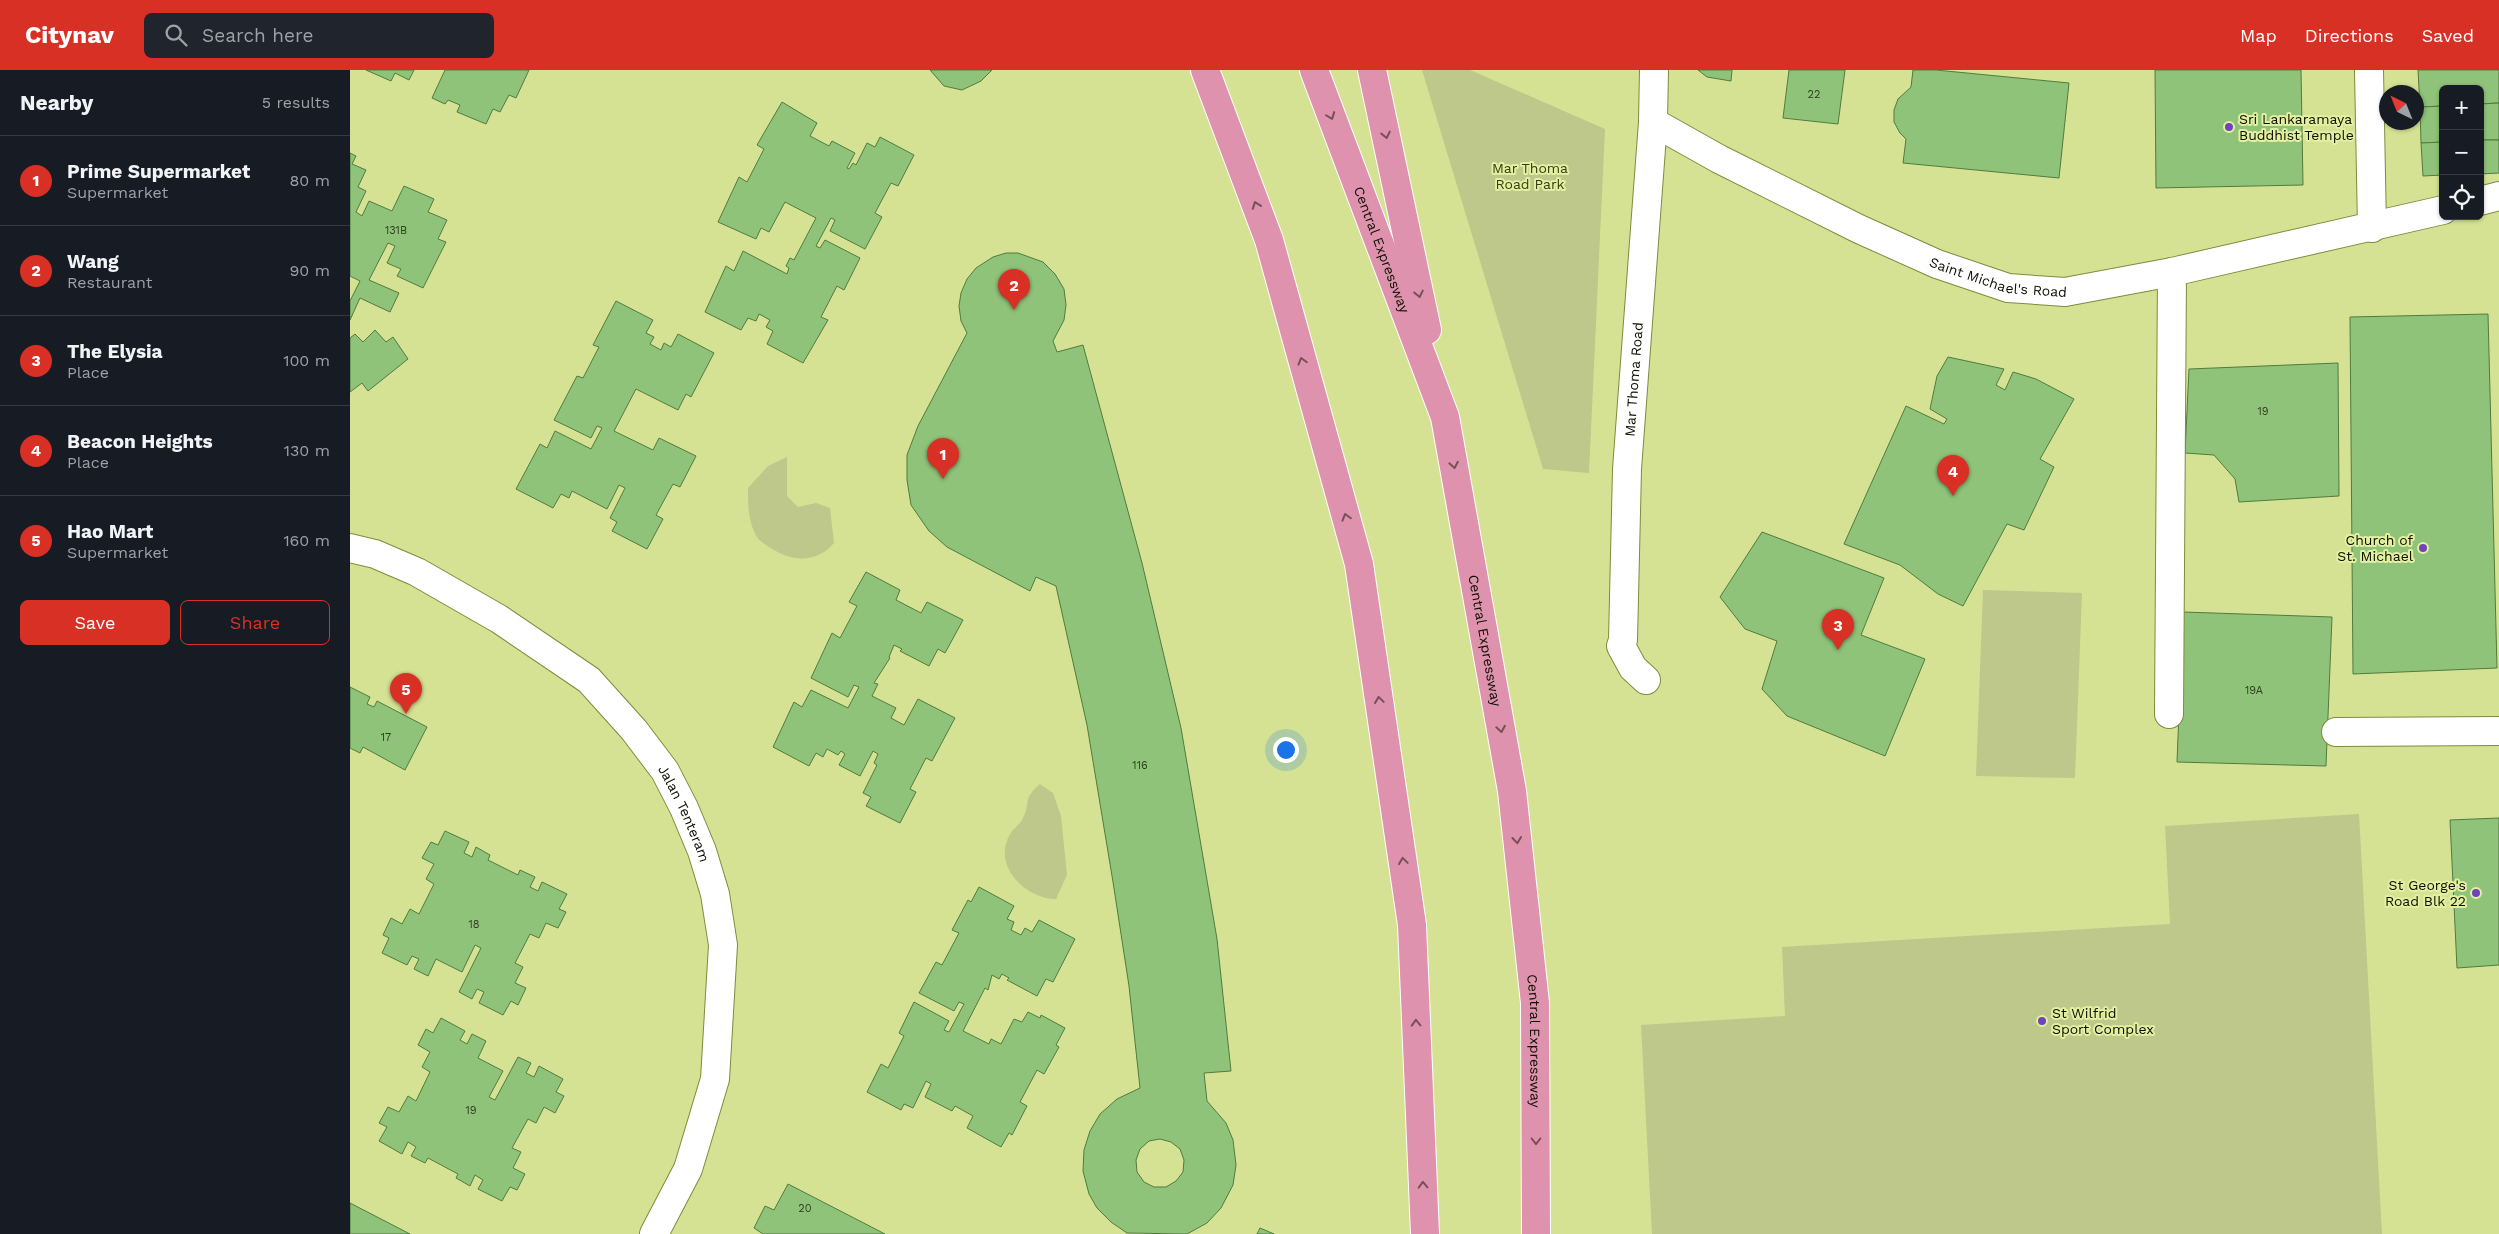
<!DOCTYPE html>
<html lang="en">
<head>
<meta charset="utf-8">
<style>
	body { margin:0; font-family:"Work Sans",sans-serif; background:#20242c; color:#f1f3f6 }
	.controls { position:absolute; right:15px; top:15px; display:grid; overflow:hidden; border-radius:8px; box-shadow:0 1px 4px #0004 }
	.controls button { width:45px; height:45px; display:grid; place-items:center; padding:0; border:0; border-bottom:1px solid #363941; background:#171b24; color:#f1f3f6; font:25px sans-serif }
	.compass { position:absolute; left:2029px; top:15px; width:45px; height:45px; border-radius:50%; background:#171b24; box-shadow:0 1px 4px #0004; rotate:317deg }
	.you { position:absolute; left:935px; top:679px; width:18px; height:18px; margin:-12px; border:4px solid #fff; border-radius:50%; background:#1a73e8; box-shadow:0 0 0 8px #1a73e833 }
	.badge { display:grid; place-items:center; width:32px; height:32px; border-radius:50%; background:#d93025; color:#fff; font-size:16px; font-weight:700 }
	.pin { position:absolute; translate:-50% -41px; filter:drop-shadow(0 1px 2px #0008) }
	.pin::after { content:''; position:absolute; top:26px; width:18px; height:15px; background:inherit; clip-path:polygon(0 0,100% 0,50% 100%) }
	.list { margin:0; padding:0; list-style:none }
	h2 { display:flex; justify-content:space-between; align-items:center; height:65px; margin:0; padding:0 20px; font-size:21px }
	h2 small { font-size:16px; font-weight:400; color:#9ea1a6 }
	.list li { display:grid; grid-template-columns:32px 1fr auto; gap:15px; align-items:center; box-sizing:border-box; height:90px; padding:0 20px; border-top:1px solid #363941 }
	.list b { display:block; font-size:19px; white-space:nowrap }
	.list p { margin:0; font-size:16px; white-space:nowrap; color:#9ea1a6 }
	.list em { font-size:16px; font-style:normal; color:#9ea1a6 }
	.actions { display:flex; gap:10px; padding:15px 20px }
	.actions a { flex:1; padding:11px 0; border:1px solid #d93025; border-radius:8px; text-align:center; font-size:18px; color:#d93025 }
	.actions .main { background:#d93025; color:#fff }
	.icon { flex:none; width:28px; height:28px; fill:none; stroke:currentColor; stroke-width:2; stroke-linecap:round; stroke-linejoin:round }
	.map { position:relative; flex:none; width:2149px; height:1164px; overflow:hidden }
	header { display:flex; align-items:center; gap:30px; box-sizing:border-box; height:70px; padding:0 25px; background:#d93025; color:#fff }
	header strong { font-size:24px }
	nav { display:flex; gap:28px; margin-inline-start:auto; font-size:18px }
	.search { width:350px; height:45px; background:#20242c; display:flex; align-items:center; gap:12px; box-sizing:border-box; padding:0 18px; border-radius:8px; color:#9ea1a6; font-size:19px }
	main { display:flex }
	aside { flex:1; background:#171b24 }
	.map>svg:first-child { display:block }
</style>
</head>
<body>
<header>
<strong>Citynav</strong>
<div class="search"><svg class="icon" aria-label="search" viewBox="0 0 24 24"><circle cx="10" cy="10" r="6"/><path d="M15 15l6 6"/></svg>Search here</div>
<nav><a>Map</a><a>Directions</a><a>Saved</a></nav>
</header>
<main>
<aside>
<h2>Nearby<small>5 results</small></h2>
<ul class="list">
<li><span class="badge">1</span><div><b>Prime Supermarket</b><p>Supermarket</p></div><em>80 m</em></li>
<li><span class="badge">2</span><div><b>Wang</b><p>Restaurant</p></div><em>90 m</em></li>
<li><span class="badge">3</span><div><b>The Elysia</b><p>Place</p></div><em>100 m</em></li>
<li><span class="badge">4</span><div><b>Beacon Heights</b><p>Place</p></div><em>130 m</em></li>
<li><span class="badge">5</span><div><b>Hao Mart</b><p>Supermarket</p></div><em>160 m</em></li>
</ul>
<div class="actions"><a class="main">Save</a><a>Share</a></div>
</aside>
<div class="map">
<svg width="2149" height="1164" viewBox="0 0 2149 1164">
	<rect width="100%" height="100%" fill="#d5e293"/>
	<!-- green -->
	<g fill="#bdc88a">
		<polygon points="1072,0 1120,0 1255,59 1239,403 1193,399"/>
		<path d="M437 387V426L448 437 466 433 480 438 484 473C466 494 441 492 419 477 415 474 409 471 407 467 398 452 398 435 398 418L418 396Z"/>
		<polygon points="1633,520 1732,523 1725,708 1626,706"/>
		<path d="M690 714 703 723 711 746 717 805 706 829C676 829 643 797 659 766 662 759 670 755 673 748 682 730 671 731 690 714Z"/>
		<polygon points="2009,744 2032,1164 1302,1164 1291,955 1435,946 1432,877 1820,854 1815,756"/>
	</g>
	<!-- building -->
	<g fill="#90c37a" stroke="#517b3d" fill-rule="evenodd">
		<polygon points="16,0 64,0 59,10 45,3 41,11"/>
		<polygon points="95,0 179,0 166,28 159,25 150,42 143,39 136,54 107,42 110,35 98,30 95,34 82,28"/>
		<polygon points="580,0 642,0 631,11 612,20 594,16"/>
		<polygon points="1348,0 1382,0 1381,11 1357,7"/>
		<polygon points="1439,0 1495,0 1488,54 1433,48"/>
		<polygon points="1563,0 1586,0 1719,13 1709,108 1553,93 1556,69 1550,63 1544,52 1544,40 1548,29 1561,17"/>
		<polygon points="1805,0 1951,0 1953,115 1806,118"/>
		<polygon points="2068,0 2149,0 2149,33 2130,34 2130,19 2093,19 2093,36 2070,37"/>
		<polygon points="432,32 467,53 460,66 479,76 482,71 505,83 497,98 499,99 503,93 506,95 517,73 525,77 530,67 564,85 548,116 541,113 525,143 532,147 515,179 480,161 485,150 481,148 466,176 470,178 475,170 510,188 494,220 487,216 471,247 478,250 453,293 417,274 423,261 416,257 420,250 409,244 406,251 398,248 391,260 355,242 376,196 384,201 393,181 437,204 439,198 436,196 440,188 444,190 466,148 435,132 419,162 411,158 406,169 368,152 389,107 397,112 414,79 407,75"/>
		<polygon points="2149,33 2149,70 2130,70 2130,34"/>
		<polygon points="2093,36 2093,72 2071,73 2070,37"/>
		<polygon points="2130,70 2149,70 2149,103 2130,104"/>
		<polygon points="2093,72 2093,105 2073,106 2071,73"/>
		<polygon points="0,83 6,86 2,94 16,100 8,117 16,121 6,142 12,146 19,131 42,141 54,116 84,129 78,142 97,150 88,169 96,172 73,218 47,206 51,199 37,193 45,176 38,173 19,210 49,223 40,242 10,228 0,250 0,231 10,211 0,206"/>
		<path d="M656 183H668L693 192 705 204 714 219 716 235 714 250 703 271 707 282 733 275 792 493 831 658 867 869 881 1001 854 1003 857 1031 876 1053 883 1070 886 1095 883 1115 871 1138 857 1153 837 1164 777 1163 761 1152 747 1138 739 1124 733 1101 734 1080 740 1061 750 1044 767 1029 790 1018 779 916 763 812 737 655 706 516 686 507 680 521 597 477 579 461 561 435 557 410V385L568 356 617 263 611 251 609 236 611 223 617 209 626 198 643 187ZM810 1069 821 1072 830 1079 834 1090 833 1102 826 1111 816 1117H804L794 1112 787 1102 786 1090 790 1079 799 1071Z"/>
		<polygon points="266,231 303,250 296,263 304,267 300,274 311,280 314,273 321,277 328,264 364,283 341,327 336,324 328,340 286,319 264,361 303,380 309,368 346,386 330,417 323,414 306,445 313,449 297,479 262,461 267,452 260,448 275,418 269,415 257,439 222,421 219,428 211,424 203,438 166,419 190,374 197,378 205,361 241,379 252,358 247,356 241,368 204,350 227,306 233,308 249,277 243,275"/>
		<polygon points="2138,244 2147,598 2003,604 2000,247"/>
		<polygon points="25,260 36,272 43,267 58,289 18,321 12,313 0,322 0,268 5,264 13,272"/>
		<polygon points="1598,287 1654,299 1646,315 1655,320 1663,302 1686,309 1724,329 1690,389 1704,397 1674,460 1657,454 1613,536 1588,524 1550,495 1494,474 1556,336 1594,354 1597,349 1580,339 1587,306"/>
		<polygon points="1988,293 1989,426 1889,432 1885,409 1864,385 1835,383 1839,299"/>
		<polygon points="1412,462 1534,508 1511,565 1575,589 1535,686 1437,646 1412,619 1427,571 1395,559 1370,527"/>
		<polygon points="516,502 550,520 546,530 571,543 577,532 613,550 595,583 588,579 579,596 550,581 552,579 544,575 539,587 540,588 524,613 528,614 522,626 546,638 541,648 554,655 568,629 605,648 582,691 576,688 560,719 566,722 550,753 516,736 521,727 513,723 527,695 524,693 528,684 523,681 510,706 489,695 495,684 491,681 488,685 477,679 473,687 466,683 459,696 423,677 444,632 452,637 461,620 498,638 499,636 509,617 504,615 498,627 461,608 482,563 490,568 507,536 499,532"/>
		<polygon points="1833,542 1982,547 1976,696 1827,692"/>
		<polygon points="0,617 20,627 17,634 24,637 27,631 77,657 55,700 13,677 10,683 0,678"/>
		<polygon points="2149,748 2149,895 2107,898 2100,750"/>
		<polygon points="95,761 119,772 114,783 122,787 126,777 140,785 138,790 168,805 170,800 185,807 180,817 188,821 192,812 217,824 209,839 216,842 208,858 196,853 189,868 180,864 165,893 173,897 165,913 176,918 168,935 161,931 153,945 129,933 134,922 127,919 122,929 109,922 131,878 125,875 112,902 86,889 78,906 64,899 69,889 62,886 57,895 32,883 39,868 33,865 41,848 52,854 60,839 69,844 84,814 76,809 84,794 72,788 81,772 88,775"/>
		<polygon points="629,817 664,836 657,849 664,852 661,860 671,865 675,858 682,862 689,850 725,869 703,912 696,909 687,926 657,910 659,908 652,904 649,909 642,905 638,920 635,918 613,961 639,974 641,969 651,974 664,949 672,952 678,942 690,948 691,945 715,958 706,975 709,977 694,1004 687,1000 670,1032 677,1036 662,1065 659,1063 651,1077 617,1058 623,1046 605,1036 602,1041 575,1027 581,1014 576,1011 563,1038 554,1034 551,1040 517,1022 531,994 538,998 554,966 549,963 564,932 599,951 594,960 599,962 614,934 609,932 604,941 569,923 586,892 592,895 609,863 602,860 618,830 621,832"/>
		<polygon points="91,948 115,961 110,970 117,974 122,964 136,971 128,988 153,1001 139,1027 145,1030 168,987 181,993 176,1003 184,1007 189,996 213,1009 206,1022 214,1026 205,1043 194,1037 186,1053 178,1049 162,1078 171,1082 163,1098 175,1104 167,1120 160,1117 152,1131 128,1119 133,1110 125,1105 120,1116 106,1108 108,1104 78,1088 75,1093 61,1086 66,1077 58,1072 52,1084 29,1071 37,1057 29,1053 38,1037 49,1042 58,1026 66,1031 80,1002 72,997 80,982 68,975 76,959 83,963"/>
		<polygon points="438,1114 535,1164 413,1164 404,1158 415,1136 424,1140"/>
		<polygon points="0,1133 60,1164 0,1164"/>
		<polygon points="910,1158 924,1164 907,1164"/>
	</g>
	<g fill="none" stroke-linecap="round" stroke-linejoin="round">
		<defs>
			<g id="minor">
				<polyline points="2019,0 2022,158"/>
				<path id="s1" d="M1303 52 1369 89 1509 159 1587 194 1658 218 1715 222 1822 202 2093 140"/>
				<polyline points="2130,131 2149,126"/>
				<path id="s2" d="M0 478 25 484 67 502 149 549 239 610 284 660 315 701 334 738 352 781 365 824 373 875 365 1009 338 1099 304 1164"/>
				<path id="s3" d="M1296 610 1283 598 1271 576 1273 570 1277 399 1303 52 1304 0"/>
				<polyline points="1819,644 1822,202"/>
				<polyline points="1986,662 2149,661"/>
			</g>
			<g id="highway">
				<polyline points="855,0 919,170 1009,494 1062,855 1075,1164"/>
				<path id="s4" d="M964 0 1095 347 1162 721 1185 933 1186 1164"/>
				<polyline points="1022,0 1077,260"/>
			</g>
		</defs>
		<!-- minor casing -->
		<use href="#minor" stroke="#7f8b3d" stroke-width="30"/>
		<!-- highway casing -->
		<use href="#highway" stroke="#fff" stroke-width="30"/>
		<!-- minor -->
		<use href="#minor" stroke="#fff" stroke-width="28"/>
		<!-- highway -->
		<use href="#highway" stroke="#df92ad" stroke-width="28"/>
	</g>
	<!-- one-way arrows -->
	<defs><path id="oneway-chevron" d="M-2-3.5L2.5 0L-2 3.5" fill="none" stroke-width="1.6" stroke-linecap="round" stroke-linejoin="round" transform="scale(1.25)"/></defs>
	<g stroke="#765156">
		<use href="#oneway-chevron" transform="translate(981 46) rotate(69)"/>
		<use href="#oneway-chevron" transform="translate(1036 65) rotate(78)"/>
		<use href="#oneway-chevron" transform="translate(906 135) rotate(-110)"/>
		<use href="#oneway-chevron" transform="translate(1069 224) rotate(78)"/>
		<use href="#oneway-chevron" transform="translate(952 291) rotate(-106)"/>
		<use href="#oneway-chevron" transform="translate(1104 395) rotate(80)"/>
		<use href="#oneway-chevron" transform="translate(996 447) rotate(-106)"/>
		<use href="#oneway-chevron" transform="translate(1029 630) rotate(-98)"/>
		<use href="#oneway-chevron" transform="translate(1151 659) rotate(80)"/>
		<use href="#oneway-chevron" transform="translate(1167 770) rotate(84)"/>
		<use href="#oneway-chevron" transform="translate(1053 791) rotate(-98)"/>
		<use href="#oneway-chevron" transform="translate(1066 953) rotate(-92)"/>
		<use href="#oneway-chevron" transform="translate(1186 1071) rotate(90)"/>
		<use href="#oneway-chevron" transform="translate(1073 1115) rotate(-92)"/>
	</g>
	<!-- markers -->
	<g fill="#7043bb" stroke="#e2f0a0" stroke-width="2">
		<circle cx="1879" cy="57" r="5"/>
		<circle cx="2073" cy="478" r="5"/>
		<circle cx="2126" cy="823" r="5"/>
		<circle cx="1692" cy="951" r="5"/>
	</g>
	<g text-anchor="middle" dominant-baseline="central" stroke-width="4" stroke-linejoin="round" paint-order="stroke">
		<!-- number labels -->
		<g font-size="11" fill="#2e3d1e">
			<text x="1464" y="24">22</text>
			<text x="46" y="160">131B</text>
			<text x="1913" y="341">19</text>
			<text x="1904" y="620">19A</text>
			<text x="36" y="667">17</text>
			<text x="790" y="695">116</text>
			<text x="124" y="854">18</text>
			<text x="121" y="1040">19</text>
			<text x="455" y="1138">20</text>
		</g>
		<!-- poi labels -->
		<g font-size="14" fill="#0d1000" stroke="#e2f0a0" text-anchor="start">
			<text x="1889" y="49">Sri Lankaramaya<tspan x="1889" dy="16">Buddhist Temple</tspan></text>
			<text x="2063" y="470" text-anchor="end">Church of<tspan x="2063" dy="16">St. Michael</tspan></text>
			<text x="2116" y="815" text-anchor="end">St George's<tspan x="2116" dy="16">Road Blk 22</tspan></text>
			<text x="1702" y="943">St Wilfrid<tspan x="1702" dy="16">Sport Complex</tspan></text>
		</g>
		<!-- park labels -->
		<g font-size="14" fill="#373d18" stroke="#e2f0a0">
			<text x="1180" y="98">Mar Thoma<tspan x="1180" dy="16">Road Park</tspan></text>
		</g>
		<!-- street labels -->
		<g font-size="14" fill="#0d1000" stroke="#e2f0a0">
			<text stroke="none"><textPath href="#s4" startOffset="192">Central Expressway</textPath></text>
			<text stroke="none"><textPath href="#s1" startOffset="381">Saint Michael's Road</textPath></text>
			<text stroke="none"><textPath href="#s3" startOffset="310">Mar Thoma Road</textPath></text>
			<text stroke="none"><textPath href="#s4" startOffset="598">Central Expressway</textPath></text>
			<text stroke="none"><textPath href="#s2" startOffset="440">Jalan Tenteram</textPath></text>
			<text stroke="none"><textPath href="#s4" startOffset="1002">Central Expressway</textPath></text>
		</g>
	</g>
</svg>
<div class="controls">
<button>+</button>
<button>−</button>
<button><svg class="icon" aria-label="locate" viewBox="0 0 24 24"><circle cx="12" cy="12" r="6"/><path d="M12 2v4M12 18v4M2 12h4M18 12h4"/></svg></button>
</div>
<svg class="compass" viewBox="-18 -18 36 36"><path d="M0-13l5 13h-10z" fill="#e53935"/><path d="M0 13l5-13h-10z" fill="#9ea1a6"/></svg>
<div class="you"></div>
<div class="pin badge" style="left:593px;top:409px">1</div>
<div class="pin badge" style="left:664px;top:240px">2</div>
<div class="pin badge" style="left:1488px;top:580px">3</div>
<div class="pin badge" style="left:1603px;top:426px">4</div>
<div class="pin badge" style="left:56px;top:644px">5</div>
</div>
</main>
</body>
</html>
